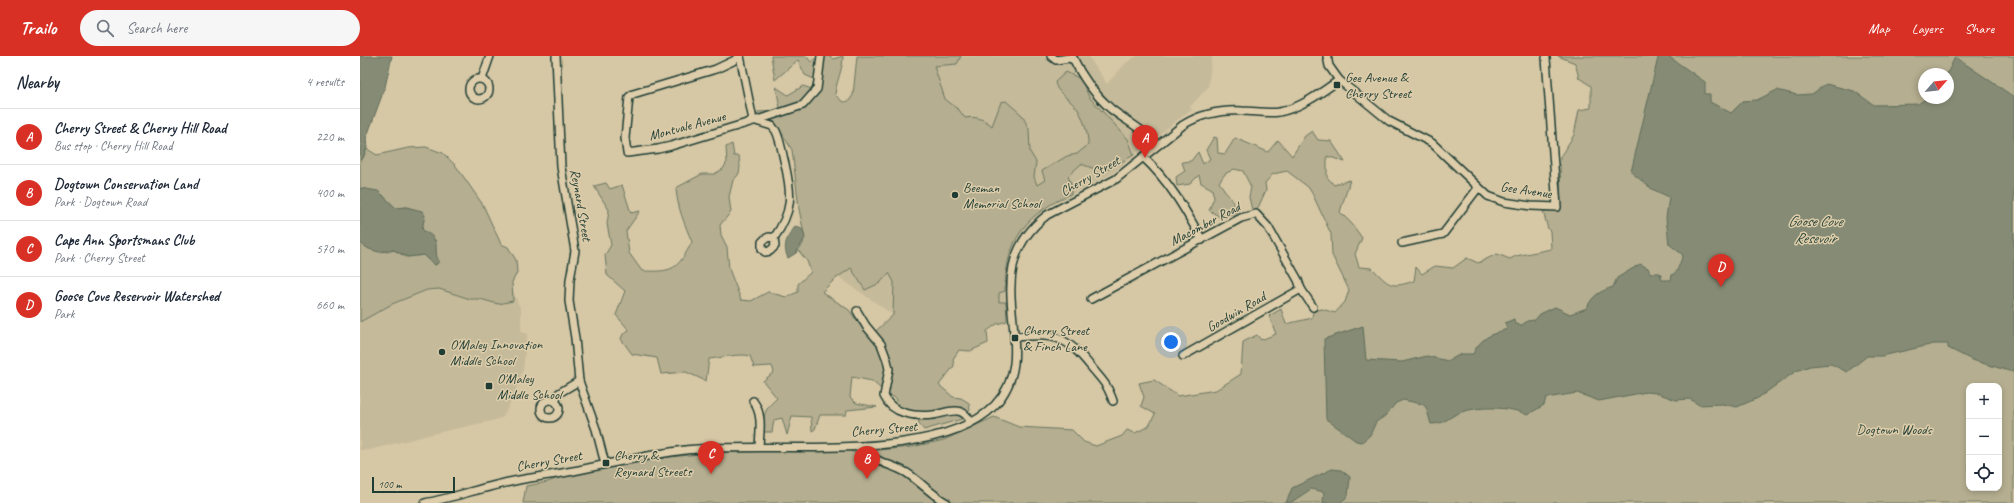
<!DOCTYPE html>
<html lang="en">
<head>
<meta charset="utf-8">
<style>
	body { margin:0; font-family:Caveat,sans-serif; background:#f6f6f7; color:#1f2937 }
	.controls { position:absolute; right:12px; bottom:12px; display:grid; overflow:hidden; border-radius:8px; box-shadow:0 2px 6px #0003 }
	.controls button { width:36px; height:36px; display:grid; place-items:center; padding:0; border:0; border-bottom:1px solid #e0e1e3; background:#fff; color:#1f2937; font:20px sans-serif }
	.compass { position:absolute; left:1558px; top:12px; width:36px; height:36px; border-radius:50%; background:#fff; box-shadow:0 2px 6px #0003; rotate:62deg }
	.scale { position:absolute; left:12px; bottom:10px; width:83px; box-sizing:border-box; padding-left:4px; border:2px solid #1f3d34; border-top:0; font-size:11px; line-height:14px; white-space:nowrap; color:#1f3d34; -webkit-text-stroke:3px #decdaa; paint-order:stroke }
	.you { position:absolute; left:811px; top:286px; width:14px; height:14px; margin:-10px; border:3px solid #fff; border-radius:50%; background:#1a73e8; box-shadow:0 0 0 6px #1a73e833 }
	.badge { display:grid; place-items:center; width:26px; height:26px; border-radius:50%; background:#d93025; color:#fff; font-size:13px; font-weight:700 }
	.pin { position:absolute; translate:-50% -33px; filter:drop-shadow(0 1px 2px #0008) }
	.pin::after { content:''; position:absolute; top:21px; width:14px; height:12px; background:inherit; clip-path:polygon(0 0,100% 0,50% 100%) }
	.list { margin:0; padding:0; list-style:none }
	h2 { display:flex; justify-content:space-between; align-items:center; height:52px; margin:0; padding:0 16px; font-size:17px }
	h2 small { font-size:13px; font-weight:400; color:#747a83 }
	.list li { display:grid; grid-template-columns:26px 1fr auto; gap:12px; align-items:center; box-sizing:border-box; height:56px; padding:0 16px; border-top:1px solid #e0e1e3 }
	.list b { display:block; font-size:15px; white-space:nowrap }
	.list p { margin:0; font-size:13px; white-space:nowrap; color:#747a83 }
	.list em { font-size:13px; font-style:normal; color:#747a83 }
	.icon { flex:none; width:22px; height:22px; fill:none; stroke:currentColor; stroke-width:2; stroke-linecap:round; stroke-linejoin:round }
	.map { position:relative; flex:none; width:1654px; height:447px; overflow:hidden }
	header { display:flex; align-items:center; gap:24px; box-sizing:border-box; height:56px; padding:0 20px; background:#d93025; color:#fff }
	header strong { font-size:19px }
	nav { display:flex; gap:22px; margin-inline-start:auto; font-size:14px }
	.search { width:280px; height:36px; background:#f6f6f7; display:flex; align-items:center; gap:10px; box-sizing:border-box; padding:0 14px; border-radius:22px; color:#747a83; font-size:15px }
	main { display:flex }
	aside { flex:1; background:#fff }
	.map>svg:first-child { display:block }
</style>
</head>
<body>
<header>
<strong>Trailo</strong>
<div class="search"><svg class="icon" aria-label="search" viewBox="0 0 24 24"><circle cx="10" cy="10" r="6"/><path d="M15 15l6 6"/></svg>Search here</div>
<nav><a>Map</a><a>Layers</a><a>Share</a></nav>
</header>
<main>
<aside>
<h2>Nearby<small>4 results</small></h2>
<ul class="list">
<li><span class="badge">A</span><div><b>Cherry Street &amp; Cherry Hill Road</b><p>Bus stop · Cherry Hill Road</p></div><em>220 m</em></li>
<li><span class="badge">B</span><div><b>Dogtown Conservation Land</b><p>Park · Dogtown Road</p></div><em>400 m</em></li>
<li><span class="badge">C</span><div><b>Cape Ann Sportsmans Club</b><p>Park · Cherry Street</p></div><em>570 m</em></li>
<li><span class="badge">D</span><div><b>Goose Cove Reservoir Watershed</b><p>Park</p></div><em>660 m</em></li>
</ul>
</aside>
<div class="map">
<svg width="1654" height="447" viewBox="0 0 1654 447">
	<rect width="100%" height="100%" fill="#d6c7a5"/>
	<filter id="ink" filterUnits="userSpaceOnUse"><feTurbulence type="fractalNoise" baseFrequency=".025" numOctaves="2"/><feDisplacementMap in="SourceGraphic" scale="8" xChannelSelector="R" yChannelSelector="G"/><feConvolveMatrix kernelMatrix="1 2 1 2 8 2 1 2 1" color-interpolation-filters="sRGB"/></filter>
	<g filter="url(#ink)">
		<!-- built -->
		<g fill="#c5ba9a">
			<polygon points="502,0 728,0 747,28 766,7 777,0 852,0 848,31 830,51 832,54 817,64 753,117 690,150 675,161 668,169 657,185 649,205 647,230 648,253 642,253 575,288 476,219 488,65"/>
			<polygon points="0,210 149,221 158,248 161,253 161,276 167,278 163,313 154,339 143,361 131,365 80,376 9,394 0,394"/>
		</g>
		<!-- green -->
		<g fill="#b5ae90" stroke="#6a7662" fill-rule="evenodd">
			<path d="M411 0H446L451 6 459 0H470L473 3 483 0C483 14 476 25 475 39L483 46 489 45 493 39 497 0H601L597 8 574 10 585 43 599 54 605 62C616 60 624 63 632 70L641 46 646 45 662 59 669 73 670 96 676 106 674 121 677 129 685 124 682 115 707 100 717 98 728 89C729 80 722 56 715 50 708 42 696 36 695 26L706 16 721 23 729 41 768 83 774 99 743 116 721 108 708 120 711 128V138C701 143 690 148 681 155 654 174 645 204 645 235L639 237V246H646L647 265 637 268 627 275 628 287 610 295 599 294 593 303 594 310 579 329 593 341 601 342 609 347 610 354 602 363 564 374 559 368 558 356H552L539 352 536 342 528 339 512 325 492 321 490 341 496 347 517 351 487 354 486 359H460L455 373 452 375 451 361 432 360 427 379 422 362 414 364 412 376H404C403 358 404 354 417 342L403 325 414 316 412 310 394 311 390 300C380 297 360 302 349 303L346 325 326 316 301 318 297 302 272 298 261 283 263 278 269 274 256 259 265 235 247 219 245 199 251 189 247 168 249 154 234 130 246 127 250 133 262 129 271 157 280 155 266 175 269 197 282 215C314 216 317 214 332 186 325 169 317 151 316 132L342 118H354L363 113 367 106 366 91 372 88 374 100H379C380 110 382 118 373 124L369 141 371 156 360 169 361 179 367 191 369 213 381 244 391 245 408 236 426 241 438 236V228L451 216 447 205 438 194 443 188 444 178 439 153 432 94 415 66 401 61 397 56 417 55 420 52 416 31 428 39 443 30 452 33 454 23 445 19 438 4 415 24ZM491 212 505 234 520 227 529 217 534 226 533 259 516 275 499 268 489 254 462 236 474 224Z"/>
			<path d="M1198 0H1654V447H595L579 440 517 401 515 396 519 394 552 391 584 384 634 361 659 371 712 374 724 386 736 390 762 380 767 374 775 377 789 370 795 358 781 350 784 341 779 327 794 324 818 340 856 334 881 318 883 286 897 279 901 284 916 278 909 260 921 253 926 268 952 262 953 255 962 253 975 257 985 246 989 234 972 199 971 178 952 137 948 131 927 115 913 118 905 127 906 134 897 154H892L889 141 891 131 883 115 874 113 865 118 859 126 879 155 861 162 849 154 854 142 852 133 841 127 839 119 830 128 817 130 816 121 825 115 822 106 831 105 838 96 843 108 850 103 846 94 854 81 857 82 858 97 865 98 875 82 908 96 918 84 932 100 945 80 952 75 958 84 971 85 985 106 967 100V121L974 129 990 124 980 156 992 168 1002 182 995 198 999 211 1012 212C1029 229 1030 233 1054 225L1056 211 1062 218 1075 210 1093 212 1107 202 1118 207 1137 198 1150 203 1156 200 1191 193 1190 175 1188 173 1183 155 1201 154 1200 101 1214 79 1219 54 1231 52V30L1219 22 1215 7ZM1564 18H1588V42H1564ZM1609 330H1639V432H1609Z"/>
			<polygon points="66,91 83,97 96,110 123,149 141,188 148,191 156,204 157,217 152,226 153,245 138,248 120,243 110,243 79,233 67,234 32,248 0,266 0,186 27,196 34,194 46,201 64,199 75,209 76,185 62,173 64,157 46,151 36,152 28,146 23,139 0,132 0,104 3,102 7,93 17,99 48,92"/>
			<polygon points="486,394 503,399 516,409 541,418 577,447 163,447 166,430 188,426 205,419 292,403 329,399 372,396"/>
		</g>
		<!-- water -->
		<g fill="#868b74" stroke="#5d6c5a">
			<polygon points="0,0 32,0 25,31 6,83 7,91 3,102 0,104"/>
			<path d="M1303 0H1308L1345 26V38H1350V46L1371 57 1383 45 1397 44 1417 34 1437 39 1452 38 1466 28 1494 35 1514 49 1558 48 1567 42H1588L1587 18 1595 1 1654 41V315H1649L1612 304 1588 292V288H1574L1522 300H1507L1487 316 1471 308 1450 310 1436 315 1398 342 1377 351 1362 348 1339 349 1330 343 1316 344 1297 337 1286 336 1239 345 1217 337 1186 342 1184 349 1167 359C1152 350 1115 350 1099 357 1087 362 1085 368 1071 368L1066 351 1062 348 1043 344 1036 347 1025 360 1016 366 1010 379 1002 386 996 385 966 363 964 283 1003 270 1006 304 1042 306 1067 300 1088 305 1101 298H1113C1120 282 1132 278 1147 273L1145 267 1154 263 1155 268 1162 269 1167 265 1175 264 1180 258 1195 251 1210 258 1227 252C1232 239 1241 235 1253 231L1257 222 1280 208 1288 212 1290 217H1300L1302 224H1311L1312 219 1317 215 1323 199 1309 188 1306 162 1309 141 1292 133 1271 116 1298 2Z"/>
			<path d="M0 132 18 135 36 152 46 151 62 155 65 160 62 173C65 177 72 178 74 183 78 190 74 198 79 205L77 208 75 209 64 199 48 201 34 194 19 196 9 193 0 187Z"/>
			<path d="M436 170 443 174 445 182 436 197 428 202C422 190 427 180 436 170Z"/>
			<polygon points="972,413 981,414 990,421 988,440 980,447 963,447 964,436 951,433 930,447 926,447 932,432"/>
		</g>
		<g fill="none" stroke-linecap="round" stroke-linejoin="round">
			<defs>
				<g id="minor">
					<polyline points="196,0 201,111 215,195 210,224 209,245 215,282 219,325 236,373 245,408"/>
					<polyline points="380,0 373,5 356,13 273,38 269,41 265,82 267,97 298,93 311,90 410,60 443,49 457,33 461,0"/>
					<polyline points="380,0 393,64"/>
					<polyline points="691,0 696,4 709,2 714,4"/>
					<path d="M712 0C721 19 735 39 751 53 766 65 786 74 796 90"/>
					<polyline points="967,0 969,10 979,24 1029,65 1072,87 1128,140 1144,146 1171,150 1197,151 1186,2"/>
					<circle cx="119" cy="33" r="10"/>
					<polyline points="122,23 130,0"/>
					<path d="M396 65 412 70 416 75C421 86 422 97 425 108 432 139 433 155 414 182"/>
					<path d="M783 101C809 125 825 153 842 184"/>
					<polygon points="409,181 414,182 415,190 410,195 405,196 402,193 402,186 405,183"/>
					<polyline points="1042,187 1083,178 1118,132"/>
					<polyline points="731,243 881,162 896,158 908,171 938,224 941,233 953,251"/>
					<path d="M497 255 506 270 521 288 527 304 529 313 524 340C532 358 555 361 573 359 581 358 589 354 597 355 604 355 608 361 611 366"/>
					<path d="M654 281C695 278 705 278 732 312 743 325 747 328 753 345"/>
					<polyline points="823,300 941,233"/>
					<circle cx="190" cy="353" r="9"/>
					<polyline points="195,344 199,337 219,325"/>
					<path d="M393 345C403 358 400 374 399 390"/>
					<path d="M503 390C517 410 529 406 547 417 562 427 572 439 587 447"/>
					<path d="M65 447C95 441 124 431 154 425 173 421 193 419 213 415 248 408 283 400 318 395 401 383 576 411 635 349 687 293 611 218 687 159L756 123 823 69C841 58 861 54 882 55 894 55 907 58 919 56 941 52 962 36 979 24"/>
				</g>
			</defs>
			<!-- minor casing -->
			<use href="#minor" stroke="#1f3d34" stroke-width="10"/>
			<!-- minor -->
			<use href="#minor" stroke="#decdaa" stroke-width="7"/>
		</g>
	</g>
	<!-- markers -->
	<g fill="#1f3d34" stroke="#decdaa" stroke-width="1.5">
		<rect x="973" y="25" width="8" height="8" rx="2"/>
		<circle cx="595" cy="139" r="4"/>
		<rect x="651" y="278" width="8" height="8" rx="2"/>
		<circle cx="82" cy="296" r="4"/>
		<rect x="125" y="326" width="8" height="8" rx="2"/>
		<rect x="242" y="403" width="8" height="8" rx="2"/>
	</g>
	<g text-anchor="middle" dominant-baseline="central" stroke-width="3" stroke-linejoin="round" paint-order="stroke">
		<!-- poi labels -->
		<g font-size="14" fill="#1f3d34" stroke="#decdaa" text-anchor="start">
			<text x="985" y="21">Gee Avenue &amp;<tspan x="985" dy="16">Cherry Street</tspan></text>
			<text x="603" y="131">Beeman<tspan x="603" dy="16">Memorial School</tspan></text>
			<text x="663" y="274">Cherry Street<tspan x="663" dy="16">&amp; Finch Lane</tspan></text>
			<text x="90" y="288">O'Maley Innovation<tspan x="90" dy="16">Middle School</tspan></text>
			<text x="137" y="322">O'Maley<tspan x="137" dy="16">Middle School</tspan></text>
			<text x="254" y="399">Cherry &amp;<tspan x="254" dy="16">Reynard Streets</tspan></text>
		</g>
		<!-- street labels -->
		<g font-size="14" fill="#1f3d34" stroke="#decdaa">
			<text transform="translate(327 70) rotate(-15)">Montvale Avenue</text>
			<text transform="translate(730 120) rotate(-30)">Cherry Street</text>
			<text transform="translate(1166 134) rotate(8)">Gee Avenue</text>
			<text transform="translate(221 149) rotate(80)">Reynard Street</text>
			<text transform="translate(845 168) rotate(-28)">Macomber Road</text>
			<text transform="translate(876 256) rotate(-30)">Goodwin Road</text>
			<text transform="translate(524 373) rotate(-5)">Cherry Street</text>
			<text transform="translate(189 405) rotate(-10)">Cherry Street</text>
		</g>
		<!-- park labels -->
		<g font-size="14" fill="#264339" stroke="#decdaa">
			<text x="1534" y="373">Dogtown Woods</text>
		</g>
		<!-- water labels -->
		<g font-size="15" font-style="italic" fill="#29453a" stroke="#decdaa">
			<text x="1455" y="165">Goose Cove<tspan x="1455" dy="17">Resevoir</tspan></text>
		</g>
	</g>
</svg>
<div class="controls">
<button>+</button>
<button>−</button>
<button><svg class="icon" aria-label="locate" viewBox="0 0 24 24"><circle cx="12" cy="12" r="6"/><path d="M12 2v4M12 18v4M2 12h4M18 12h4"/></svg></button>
</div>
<svg class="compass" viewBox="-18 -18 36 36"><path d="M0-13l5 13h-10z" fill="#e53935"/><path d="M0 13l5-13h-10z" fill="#747a83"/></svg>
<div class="scale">100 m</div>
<div class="you"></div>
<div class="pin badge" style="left:785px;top:102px">A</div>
<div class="pin badge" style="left:507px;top:423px">B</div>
<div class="pin badge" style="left:351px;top:418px">C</div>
<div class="pin badge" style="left:1361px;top:231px">D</div>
</div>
</main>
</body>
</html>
